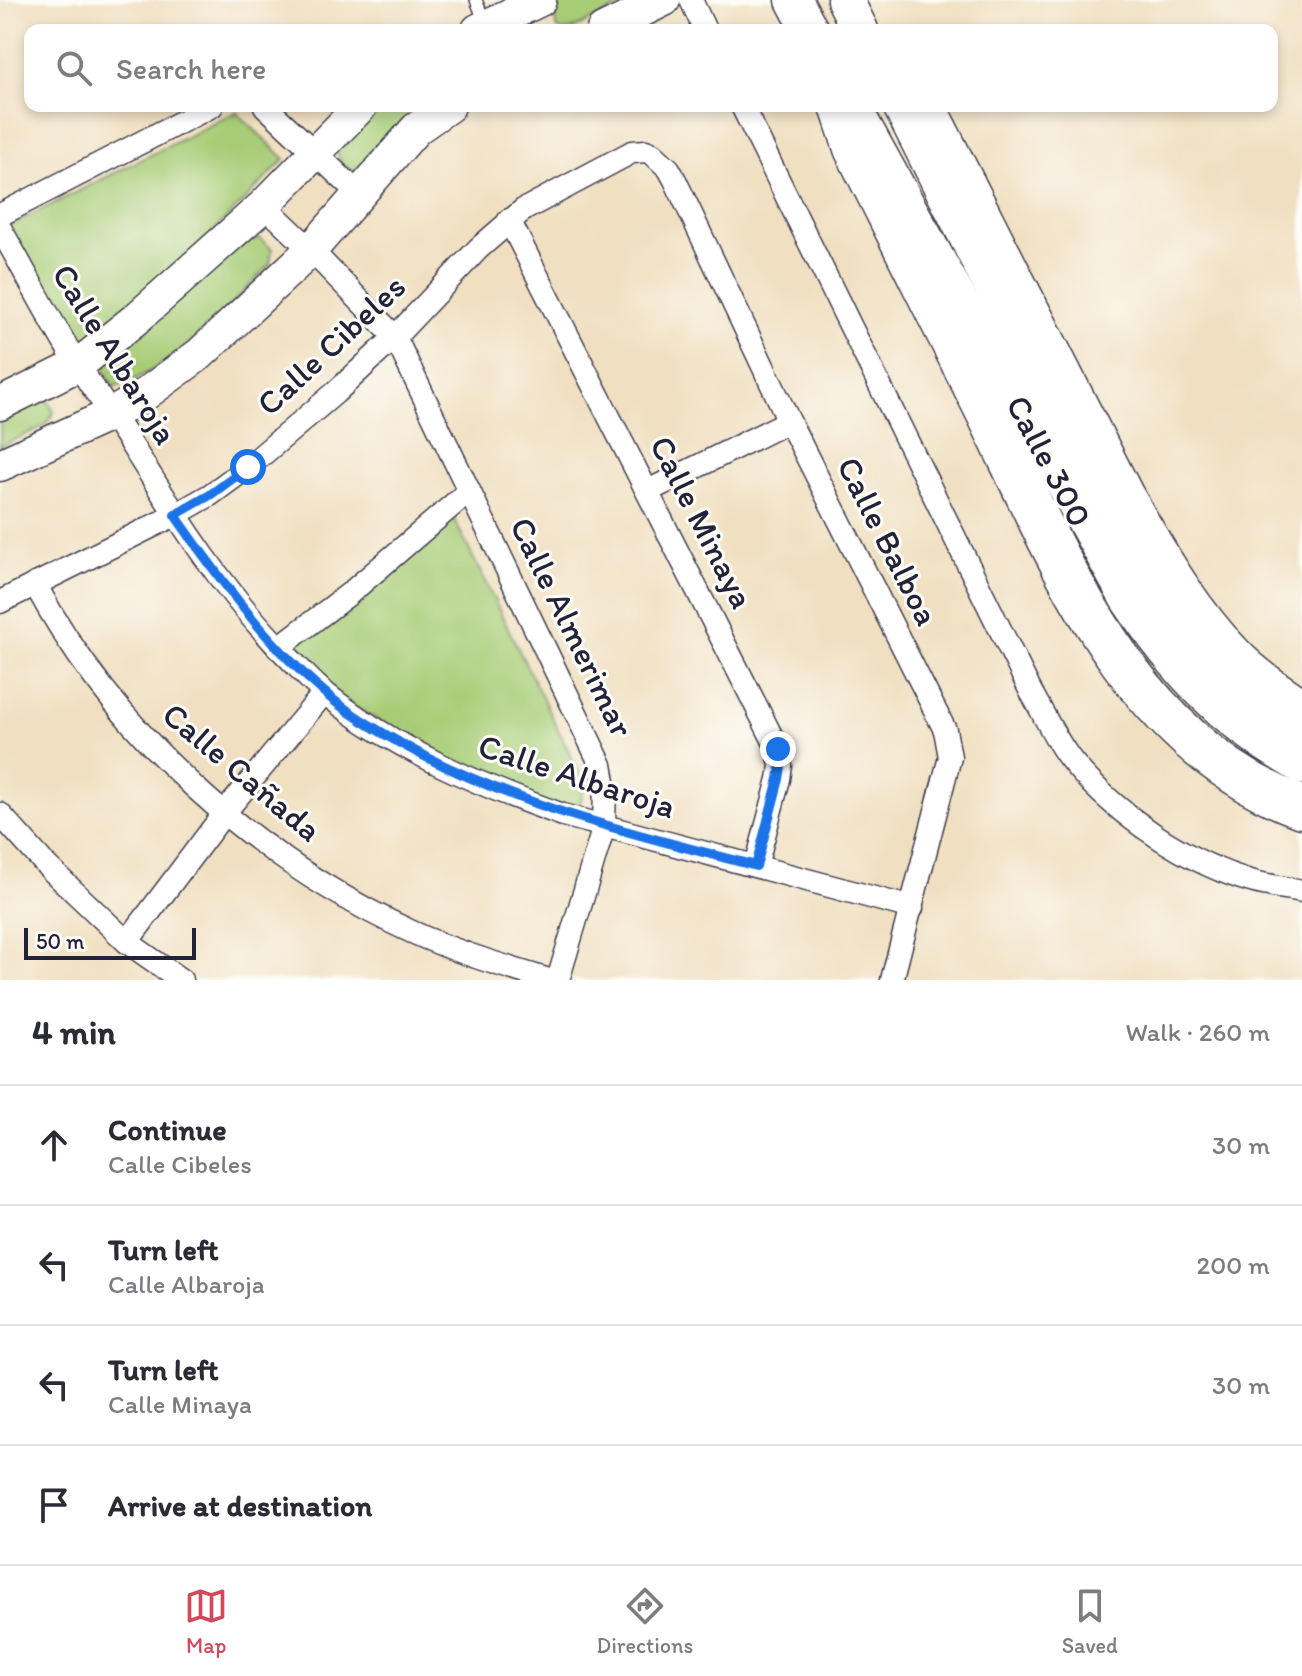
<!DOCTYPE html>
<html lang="en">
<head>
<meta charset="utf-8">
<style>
	body { margin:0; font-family:Itim,sans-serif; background:#f2f2f3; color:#2b2b33 }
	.scale { position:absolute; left:24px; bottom:20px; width:172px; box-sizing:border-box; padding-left:8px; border:4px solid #22223b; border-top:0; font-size:22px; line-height:28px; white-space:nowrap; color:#22223b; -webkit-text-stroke:6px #fdfcf7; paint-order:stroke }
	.stop { position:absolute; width:24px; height:24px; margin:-18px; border:6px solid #1a73e8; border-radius:50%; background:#fff }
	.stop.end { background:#1a73e8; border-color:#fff; box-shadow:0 2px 8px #0008 }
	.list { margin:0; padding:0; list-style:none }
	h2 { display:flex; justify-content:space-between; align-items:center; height:104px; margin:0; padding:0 32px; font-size:34px }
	h2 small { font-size:26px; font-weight:400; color:#7c7c81 }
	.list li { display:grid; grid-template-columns:52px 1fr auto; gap:24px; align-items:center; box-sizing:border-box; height:120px; padding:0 32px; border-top:2px solid #e1e1e2 }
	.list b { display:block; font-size:30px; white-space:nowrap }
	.list p { margin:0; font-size:26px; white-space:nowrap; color:#7c7c81 }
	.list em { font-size:26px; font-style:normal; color:#7c7c81 }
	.icon { flex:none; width:44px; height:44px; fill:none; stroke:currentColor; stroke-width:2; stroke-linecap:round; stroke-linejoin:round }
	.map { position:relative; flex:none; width:1302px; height:980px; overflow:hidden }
	.search { position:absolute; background:#fff; box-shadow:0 4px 12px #0003; left:24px; right:24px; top:24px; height:88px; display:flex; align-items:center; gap:20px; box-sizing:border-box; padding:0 28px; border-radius:16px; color:#7c7c81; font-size:30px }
	.sheet { height:584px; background:#fff }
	nav { display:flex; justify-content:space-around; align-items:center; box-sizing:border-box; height:112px; border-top:2px solid #e1e1e2; background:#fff; font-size:22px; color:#7c7c81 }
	nav a { display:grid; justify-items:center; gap:4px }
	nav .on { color:#d1495b }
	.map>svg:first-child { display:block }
</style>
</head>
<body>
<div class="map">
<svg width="1302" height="980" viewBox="0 0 1302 980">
	<rect width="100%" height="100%" fill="#fdfcf7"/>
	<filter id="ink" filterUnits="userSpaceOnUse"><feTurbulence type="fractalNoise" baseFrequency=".0125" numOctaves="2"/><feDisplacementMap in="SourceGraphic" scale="16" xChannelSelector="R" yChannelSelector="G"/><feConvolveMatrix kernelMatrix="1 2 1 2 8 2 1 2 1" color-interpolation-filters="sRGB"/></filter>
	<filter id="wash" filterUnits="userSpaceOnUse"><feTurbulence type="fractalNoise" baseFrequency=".006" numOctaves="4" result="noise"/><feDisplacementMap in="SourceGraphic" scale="32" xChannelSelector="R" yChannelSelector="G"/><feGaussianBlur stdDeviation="1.8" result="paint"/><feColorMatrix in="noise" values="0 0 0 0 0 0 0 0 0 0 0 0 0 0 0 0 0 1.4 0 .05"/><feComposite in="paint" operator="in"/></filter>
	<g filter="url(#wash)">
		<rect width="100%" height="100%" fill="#f0dfc0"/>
		<!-- green -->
		<g fill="#a7cc76" stroke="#647758" stroke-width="2">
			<polygon points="565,0 634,0 571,30 560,30 556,27 554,5"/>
			<path d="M376 106H423C402 129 380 157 352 171L341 164 336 148Z"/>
			<polygon points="236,112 285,159 192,253 72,350 7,227"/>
			<path d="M259 238 272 249 270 264C226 309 175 370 113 387L105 371 108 357 234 249Z"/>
			<polygon points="27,396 48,401 54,412 46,425 0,447 0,410"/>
			<polygon points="452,515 585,784 577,815 480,779 336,696 288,648"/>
		</g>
	</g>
	<g filter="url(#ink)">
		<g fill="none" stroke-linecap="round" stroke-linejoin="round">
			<defs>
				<polyline id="lane" points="476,0 486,25"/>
				<g id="street">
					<polyline points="691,0 705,30"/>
					<polyline points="265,106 359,194"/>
					<path d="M742 106 1031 692C1045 716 1057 744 1075 765 1118 816 1189 864 1254 882 1269 886 1286 888 1302 891"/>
					<polyline points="264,205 311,250 395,337 601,765 605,787 604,826 558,980"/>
					<polyline points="0,215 212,106"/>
					<polyline points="509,220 778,749 781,766 779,779 756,866"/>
					<path d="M0 228C26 273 50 321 78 365 94 391 113 415 129 441 177 518 226 596 291 660 302 671 313 684 326 694 396 750 479 785 563 815L912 908"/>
					<polyline points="648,491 789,421"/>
					<path d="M35 584C116 736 256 860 412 932 456 952 503 966 549 980"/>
					<polyline points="0,602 175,515 210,495 248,467 335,393 395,337 479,248 523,210 632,152 646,151 653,154 669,169 675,180 789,421 945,730 950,757 892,980"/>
					<polyline points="278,648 349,594 469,491"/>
					<polyline points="0,814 46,865 127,942 181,980"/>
					<polyline points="127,942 225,812 324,693"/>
				</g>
				<g id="secondary">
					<polyline points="478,30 540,0"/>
					<polyline points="603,30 664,0"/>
					<path d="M899 106C944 195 988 283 1033 372 1099 501 1167 669 1302 739"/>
					<path d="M861 118 1126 599C1176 673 1223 724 1302 768"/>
					<polyline points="0,404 78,365 137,318 264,205 361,106"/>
					<polyline points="0,465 112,414 144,395 200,354 311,250 416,129 449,106"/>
				</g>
				<g id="primary">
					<polyline points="794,0 810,30"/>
					<polyline points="845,0 860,30"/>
				</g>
				<g id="highway">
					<path d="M841 106 855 148C899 237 944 325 988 414 1061 564 1132 745 1302 807"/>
					<path d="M924 106 1123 497C1156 553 1187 610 1233 657 1253 678 1278 694 1302 710"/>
				</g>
			</defs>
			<!-- lane casing -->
			<use href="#lane" stroke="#413e4f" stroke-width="14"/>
			<!-- street casing -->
			<use href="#street" stroke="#413e4f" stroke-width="25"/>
			<!-- secondary casing -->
			<use href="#secondary" stroke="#413e4f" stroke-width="35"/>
			<!-- primary casing -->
			<use href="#primary" stroke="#413e4f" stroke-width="39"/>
			<!-- highway casing -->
			<use href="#highway" stroke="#413e4f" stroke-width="45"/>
			<!-- lane -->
			<use href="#lane" stroke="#fff" stroke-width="11"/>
			<!-- street -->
			<use href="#street" stroke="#fff" stroke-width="22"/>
			<!-- secondary -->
			<use href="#secondary" stroke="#fff" stroke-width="32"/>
			<!-- primary -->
			<use href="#primary" stroke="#fff" stroke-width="36"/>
			<!-- highway -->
			<use href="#highway" stroke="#fff" stroke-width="42"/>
		</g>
	</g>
	<g fill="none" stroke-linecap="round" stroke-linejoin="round" filter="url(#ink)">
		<!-- route -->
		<path stroke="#1a73e8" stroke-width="10" d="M248 467 210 495 175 515C219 578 265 642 324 692 346 712 374 728 400 743 512 806 632 833 756 866L779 779 781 766 778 749"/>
	</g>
	<g text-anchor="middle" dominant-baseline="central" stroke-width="6" stroke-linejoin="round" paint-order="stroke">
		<!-- street labels -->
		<g font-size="34" fill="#22223b" stroke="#fdfcf7">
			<text transform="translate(331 345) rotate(-43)">Calle Cibeles</text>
			<text transform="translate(115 354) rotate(58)">Calle Albaroja</text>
			<text transform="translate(1049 461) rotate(62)">Calle 300</text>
			<text transform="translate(702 522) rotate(63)">Calle Minaya</text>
			<text transform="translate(888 541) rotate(63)">Calle Balboa</text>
			<text transform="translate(572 627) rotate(64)">Calle Almerimar</text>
			<text transform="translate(242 772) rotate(40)">Calle Cañada</text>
			<text transform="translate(577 776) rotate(18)">Calle Albaroja</text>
		</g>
	</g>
</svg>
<div class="scale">50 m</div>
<div class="stop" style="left:248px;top:467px"></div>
<div class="stop end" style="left:778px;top:749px"></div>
<div class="search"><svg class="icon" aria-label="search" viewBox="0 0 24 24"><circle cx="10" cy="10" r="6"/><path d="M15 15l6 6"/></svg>Search here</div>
</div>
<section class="sheet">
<h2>4 min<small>Walk · 260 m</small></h2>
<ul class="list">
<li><svg class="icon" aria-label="ahead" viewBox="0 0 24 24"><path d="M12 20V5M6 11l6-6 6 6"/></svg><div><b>Continue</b><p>Calle Cibeles</p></div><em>30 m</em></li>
<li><svg class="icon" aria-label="left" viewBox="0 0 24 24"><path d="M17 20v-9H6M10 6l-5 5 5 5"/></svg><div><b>Turn left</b><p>Calle Albaroja</p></div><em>200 m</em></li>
<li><svg class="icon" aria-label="left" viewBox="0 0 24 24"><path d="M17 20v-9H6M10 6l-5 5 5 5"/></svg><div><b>Turn left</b><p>Calle Minaya</p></div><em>30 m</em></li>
<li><svg class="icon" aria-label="arrive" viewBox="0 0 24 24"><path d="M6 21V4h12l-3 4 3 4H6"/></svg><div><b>Arrive at destination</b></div></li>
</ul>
</section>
<nav>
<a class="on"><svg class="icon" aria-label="map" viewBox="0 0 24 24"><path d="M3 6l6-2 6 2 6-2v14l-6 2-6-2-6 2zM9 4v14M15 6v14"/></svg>Map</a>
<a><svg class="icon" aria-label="directions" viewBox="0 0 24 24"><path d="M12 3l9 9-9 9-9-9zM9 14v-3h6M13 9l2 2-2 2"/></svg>Directions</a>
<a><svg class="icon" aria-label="saved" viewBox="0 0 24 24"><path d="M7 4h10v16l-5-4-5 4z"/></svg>Saved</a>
</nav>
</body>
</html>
